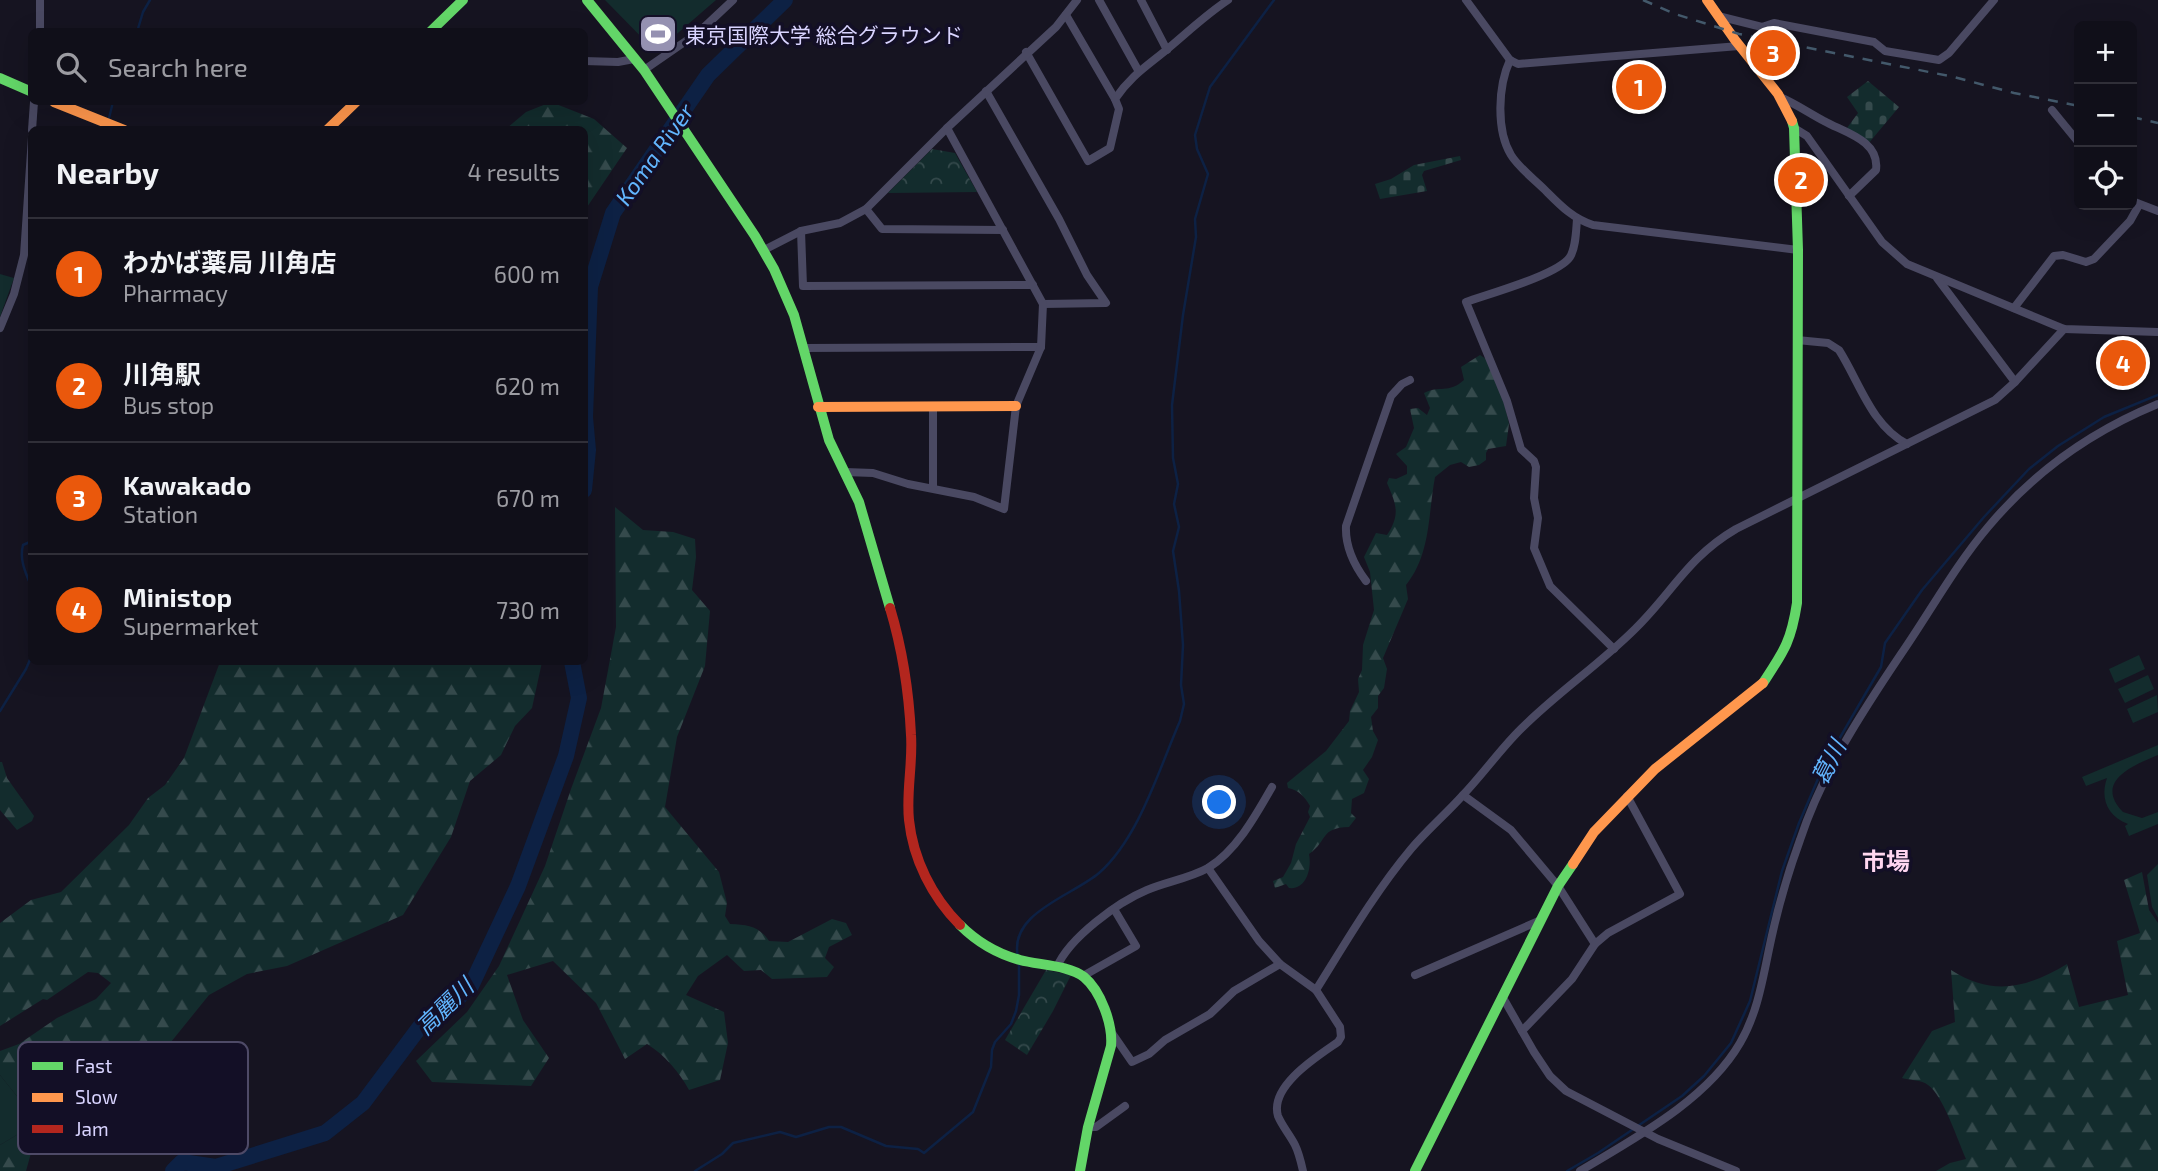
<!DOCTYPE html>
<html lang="en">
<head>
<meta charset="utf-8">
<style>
	body { margin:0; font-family:"Exo 2","Noto Sans JP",sans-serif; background:#1e1d26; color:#f1f3f6 }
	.controls { position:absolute; right:21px; top:21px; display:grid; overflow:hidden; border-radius:10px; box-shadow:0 7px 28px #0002 }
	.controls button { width:63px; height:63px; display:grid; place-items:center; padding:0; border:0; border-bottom:2px solid #302f38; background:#100f19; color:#f1f3f6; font:35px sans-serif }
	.you { position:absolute; left:1220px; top:803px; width:24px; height:24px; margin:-18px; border:5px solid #fff; border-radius:50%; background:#1a73e8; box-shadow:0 0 0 10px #1a73e833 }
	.badge { display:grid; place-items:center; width:46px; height:46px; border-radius:50%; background:#ea580c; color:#fff; font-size:23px; font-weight:700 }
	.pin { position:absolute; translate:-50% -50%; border:4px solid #fff; box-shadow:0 2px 7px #0006 }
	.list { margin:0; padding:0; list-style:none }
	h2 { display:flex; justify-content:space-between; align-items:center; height:91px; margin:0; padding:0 28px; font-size:30px }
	h2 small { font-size:23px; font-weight:400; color:#9c9ca2 }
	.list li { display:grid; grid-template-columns:46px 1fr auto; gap:21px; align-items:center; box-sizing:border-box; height:112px; padding:0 28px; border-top:2px solid #302f38 }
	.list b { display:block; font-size:26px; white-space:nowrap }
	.list p { margin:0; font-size:23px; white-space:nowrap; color:#9c9ca2 }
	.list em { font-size:23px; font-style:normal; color:#9c9ca2 }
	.icon { flex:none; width:38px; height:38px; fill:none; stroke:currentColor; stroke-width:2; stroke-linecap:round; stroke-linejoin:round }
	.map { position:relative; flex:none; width:2158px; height:1171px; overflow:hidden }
	.search { position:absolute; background:#100f19; box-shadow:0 7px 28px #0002; left:28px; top:28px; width:560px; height:77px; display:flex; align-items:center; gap:18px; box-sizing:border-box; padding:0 24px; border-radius:10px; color:#9c9ca2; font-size:26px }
	.panel { position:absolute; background:#100f19; box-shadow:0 7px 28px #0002; left:28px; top:126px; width:560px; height:539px; border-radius:10px }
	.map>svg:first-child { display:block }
</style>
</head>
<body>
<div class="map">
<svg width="2158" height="1171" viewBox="0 0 2158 1171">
	<defs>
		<pattern id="forest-firs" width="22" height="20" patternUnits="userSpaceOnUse" patternTransform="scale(1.75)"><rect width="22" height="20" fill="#132c2d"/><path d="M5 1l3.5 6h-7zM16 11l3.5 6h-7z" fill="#354a4c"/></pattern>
		<pattern id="cemetery-stones" width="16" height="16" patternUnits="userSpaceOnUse" patternTransform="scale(1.75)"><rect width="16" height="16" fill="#132c2d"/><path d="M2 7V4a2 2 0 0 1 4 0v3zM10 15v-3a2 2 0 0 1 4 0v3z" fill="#354a4c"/></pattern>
		<pattern id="park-crowns" width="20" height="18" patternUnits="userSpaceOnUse" patternTransform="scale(1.75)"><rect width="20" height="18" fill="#132c2d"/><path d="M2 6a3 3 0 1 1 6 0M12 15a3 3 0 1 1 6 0" fill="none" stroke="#354a4c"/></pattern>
	</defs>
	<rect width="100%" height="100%" fill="#161421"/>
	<!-- forest -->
	<g fill="url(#forest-firs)">
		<polygon points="551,102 594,119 627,148 585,210 584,130 506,129 526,112"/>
		<path d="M1480 355 1486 359 1504 402 1509 424 1506 446 1488 449 1486 453V460L1479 465 1469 467 1461 462 1450 465 1435 477C1428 514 1431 554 1406 585L1408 599 1383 658 1387 669 1384 688 1378 696V708L1371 717 1373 731 1378 740 1372 757 1363 770 1369 779 1364 793 1352 799 1351 813 1356 818 1349 827C1319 828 1329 840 1309 854 1312 869 1306 890 1289 888L1286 884 1275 888 1273 881 1283 877 1291 863 1296 844 1310 817 1308 812 1310 806C1305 797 1299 790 1288 788L1287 783 1326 751 1349 721 1350 711 1359 692 1358 679 1362 670 1363 645 1374 610 1370 572 1364 557 1376 533 1387 535C1401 514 1396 504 1387 483L1389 478 1396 479 1407 474V466L1396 454 1406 447 1414 428 1410 409 1418 408 1427 415 1430 408 1424 393C1439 385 1449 394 1464 380L1461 367Z"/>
		<path d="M615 507 643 530 673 532 695 539 696 557 692 590 710 611 705 666 677 737 665 807 719 872 727 903 725 916 730 924C748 925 759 926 769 941L788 942 832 919 846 923 852 935 829 947 825 958 834 967 827 977 772 979 761 970 744 971 727 955 698 976 686 995 724 1012 728 1043 720 1080 689 1090C679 1072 665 1055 647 1044L625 1059 596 1003 553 961 507 975 523 1020 549 1058 531 1086 432 1082 416 1061 467 1012 499 966 545 866 571 789 601 708 616 627Z"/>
		<polygon points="220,662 542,662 532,708 515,726 501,755 470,781 451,837 403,915 287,966 247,974 209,995 171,1042 71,1111 31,1153 26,1171 0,1171 0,1145 30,1127 36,1120 0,1075 0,1051 19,1044 57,1018 96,999 111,983 98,973 88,972 47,1000 43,999 0,1026 0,923 31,900 61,892 129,825 148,798 165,785 184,758"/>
		<polygon points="0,762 2,762 7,778 34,816 32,821 17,830 0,810"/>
		<path d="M2142 872 2149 910 2158 923V1171H1936L1950 1163 1966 1159C1958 1141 1943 1095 1928 1085 1922 1080 1909 1080 1902 1078L1932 1031 1955 1022 1951 970C1993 997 2027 988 2067 964L2079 1007 2128 995 2117 941 2140 933 2124 880Z"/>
	</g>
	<!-- cemetery -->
	<g fill="url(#cemetery-stones)">
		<polygon points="1868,81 1899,107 1868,144 1847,128 1858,113 1847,97"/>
		<polygon points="1460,156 1461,160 1424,171 1422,175 1427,191 1380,199 1375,184 1391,179 1414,165"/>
	</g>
	<!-- park -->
	<g fill="url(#park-crowns)">
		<polygon points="932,149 955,153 977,192 888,193"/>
		<polygon points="1046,970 1071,975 1053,1011 1027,1055 1005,1040"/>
	</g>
	<!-- garden -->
	<g fill="#132c2d">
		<polygon points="605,0 716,0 656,52"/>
		<polygon points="0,274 14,278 0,317"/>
		<polygon points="2139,655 2145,669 2115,683 2109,669"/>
		<polygon points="2148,675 2154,689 2125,703 2118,689"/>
		<polygon points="2157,695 2158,712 2133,723 2127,709"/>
		<path d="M2158 745V755C2134 765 2093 781 2123 812L2142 818 2158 812V824L2129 836 2125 826 2128 824C2107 816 2100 798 2107 778L2086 786 2082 777Z"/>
		<polygon points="2158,864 2158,918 2152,907 2147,875"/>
		<polygon points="0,1075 36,1120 30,1127 0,1145"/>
	</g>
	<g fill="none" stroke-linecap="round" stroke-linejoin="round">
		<!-- stream -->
		<g stroke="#0d2144" stroke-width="2.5">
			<polyline points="137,32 143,12 150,0"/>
			<polyline points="108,122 113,102"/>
			<path d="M32 541 23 545C19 560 26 574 32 588"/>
			<polyline points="0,711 26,669 32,655"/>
			<path d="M1018 957C1008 913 1072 896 1099 873 1139 838 1159 769 1180 721L1184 704 1181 685 1183 645 1179 591 1173 551 1179 527 1174 504 1178 484 1173 458 1172 405 1183 315 1196 237 1195 219 1208 174 1197 149 1195 135 1210 87 1274 0"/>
			<polyline points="695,1171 722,1154 733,1143 780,1132 796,1137 829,1127 841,1127 886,1146 918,1149 924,1153 973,1112 991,1067 992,1050 995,1042 1011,1024 1016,1011 1019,995 1019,963"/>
			<polyline points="1567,1171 1598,1153 1682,1096 1704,1076 1731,1043 1750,1001 1782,871 1799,823 1824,765 1881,667 1885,643 1922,590 1984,517 2029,469 2058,446 2104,417 2158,395"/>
		</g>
		<!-- river -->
		<g stroke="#0d2144" stroke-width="16">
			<polyline points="584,490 588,450 585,417 590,287 613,213 708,75 785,0"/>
			<polyline points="173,1171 182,1162 216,1167 325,1133 363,1103 422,1024 448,1007 471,986 518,886 566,756 579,698 572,662"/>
		</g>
		<!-- street -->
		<g stroke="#4a4962" stroke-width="8">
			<polyline points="40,0 40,32"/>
			<polyline points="1099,0 1138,70"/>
			<polyline points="1141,0 1167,50"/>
			<polyline points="1466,0 1510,60 1518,64 1739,46"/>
			<polyline points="1066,15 1115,99"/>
			<polyline points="1718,16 1762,27 1774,23 1874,42 1885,51 1939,60 1949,53 1994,0"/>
			<path d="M1026 52 1088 161 1110 148 1119 109 1115 99C1132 74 1149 65 1171 46 1190 30 1207 14 1228 0"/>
			<path d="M1510 60C1498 86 1496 130 1511 155 1519 168 1534 179 1545 190 1560 205 1572 218 1593 225L1798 250"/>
			<polyline points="584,61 618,62 634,59"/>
			<polyline points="644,70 699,32 733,0"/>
			<polyline points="986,91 1059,219 1087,275 1106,303 1043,304"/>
			<path d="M1780 97C1796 104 1809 113 1824 121 1843 132 1880 140 1876 170L1849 196"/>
			<polyline points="2052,110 2079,143"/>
			<polyline points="1794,128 1807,136 1882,242 1907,264 2064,329 2158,332"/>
			<polyline points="32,130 34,102"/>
			<polyline points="2132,201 2158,211"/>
			<polyline points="866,209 882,229 1003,230"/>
			<path d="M1577 219C1576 231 1576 247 1570 257 1558 275 1488 294 1466 302L1507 401 1521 449 1534 461 1536 467 1534 498 1538 518 1534 548 1550 586 1614 649"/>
			<polyline points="801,231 803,286 1033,285"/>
			<polyline points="764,250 801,231 840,223 866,209 947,128 1056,27 1077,0"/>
			<polyline points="1937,278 2015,382"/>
			<polyline points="2014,308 2054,256 2063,255 2086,262 2094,259 2130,221 2139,205"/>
			<polyline points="0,328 14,294 24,255 32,137"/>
			<path d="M1797 340 1828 343 1839 350C1860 383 1871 425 1907 444"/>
			<polyline points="803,348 1041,347"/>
			<polyline points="845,472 873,473 908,484 974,497 1004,509 1016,406 1041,347 1043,304 947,128"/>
			<polyline points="933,488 933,407"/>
			<path d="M1366 581C1354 565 1345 547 1346 526L1391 396 1402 384 1410 380"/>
			<polyline points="1463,795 1511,830 1558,886 1595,944"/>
			<path d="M1208 868 1259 941 1280 964 1316 990 1340 1027 1341 1037 1338 1042C1318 1056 1269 1086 1278 1116 1282 1126 1290 1135 1295 1145 1299 1153 1301 1162 1303 1171"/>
			<path d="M1057 967C1069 938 1118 902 1147 890 1166 882 1190 878 1208 868 1237 850 1256 815 1272 787"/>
			<polyline points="1415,975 1541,920"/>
			<polyline points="1083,976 1136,946 1114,909"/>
			<path d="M1316 990C1346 942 1375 892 1411 849 1427 830 1446 814 1463 795 1481 776 1497 754 1515 735 1552 696 1597 667 1635 629 1672 593 1688 557 1736 529L1995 400 2015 382 2064 329"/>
			<polyline points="1502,996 1534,1052 1550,1076 1566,1091 1658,1139 1736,1171"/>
			<polyline points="1522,1031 1572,979 1595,944 1608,933 1680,894 1627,796"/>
			<polyline points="1112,1033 1132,1062 1149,1054 1165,1040 1210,1014 1234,991 1280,964"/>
			<polyline points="1088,1127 1096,1127 1125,1106"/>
			<path d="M1580 1171C1635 1138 1707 1100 1740 1043 1760 1009 1764 969 1773 931 1780 900 1789 870 1800 840 1822 773 1862 712 1901 654 1930 612 1955 566 1988 527 2034 472 2092 431 2158 404"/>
		</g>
		<!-- fast -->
		<g stroke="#63d668" stroke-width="10">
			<polyline points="587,0 644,70 755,236 774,269 794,315 829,440 859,502 890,608"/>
			<polyline points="430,32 463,0"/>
			<polyline points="0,78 32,92"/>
			<path d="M1763 683C1784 651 1791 642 1797 603L1798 250 1794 128 1792 121"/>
			<path d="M960 925C976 941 998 954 1020 960 1038 965 1069 965 1084 977 1101 991 1113 1025 1111 1046L1088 1127 1080 1171"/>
			<polyline points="1415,1171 1558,886 1573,864"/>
		</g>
		<!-- slow -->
		<g stroke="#ff974d" stroke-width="10">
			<polyline points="1707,0 1735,40 1778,94 1792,121"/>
			<polyline points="54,102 124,130"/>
			<polyline points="327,130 356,102"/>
			<polyline points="818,407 1016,406"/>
			<polyline points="1573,864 1594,832 1655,769 1763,683"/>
		</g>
		<!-- jam -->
		<path stroke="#b3261e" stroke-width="10" d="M890 608C902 648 909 693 911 735 913 763 906 792 909 820 913 859 932 897 960 925"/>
		<!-- rail -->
		<g stroke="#43596b" stroke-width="2.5" stroke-dasharray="10 9" stroke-linecap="butt">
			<polyline points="1643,0 1675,14 1739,34 1954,77 2014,93 2079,106"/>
			<polyline points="2132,117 2158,123"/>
		</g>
	</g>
	<!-- icons -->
	<defs>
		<symbol id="stadium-square" viewBox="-11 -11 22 22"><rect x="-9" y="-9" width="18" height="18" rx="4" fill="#9591b1" stroke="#130f26"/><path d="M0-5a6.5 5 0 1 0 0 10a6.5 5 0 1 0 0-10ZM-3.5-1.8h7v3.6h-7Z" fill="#fff"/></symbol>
	</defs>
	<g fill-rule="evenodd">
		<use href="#stadium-square" x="636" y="12" width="44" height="44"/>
	</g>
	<g text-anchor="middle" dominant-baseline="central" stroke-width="7" stroke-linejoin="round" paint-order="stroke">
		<!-- poi labels -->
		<g font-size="21" fill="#d9d4ff" stroke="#130f26" text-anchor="start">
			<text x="685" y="34">東京国際大学 総合グラウンド</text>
		</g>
		<!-- water labels -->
		<g font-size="23" font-style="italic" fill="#62b6ff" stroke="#130f26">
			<text transform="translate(654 154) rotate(-55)">Koma River</text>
			<text transform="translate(1828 762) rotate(-63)">葛川</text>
			<text transform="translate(444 1006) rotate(-44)">高麗川</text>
		</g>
		<!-- quarter labels -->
		<g font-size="24" font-weight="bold" fill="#ffd6f0" stroke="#130f26">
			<text x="1886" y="860">市場</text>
		</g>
	</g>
	<!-- legend -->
	<rect x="18" y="1042" width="230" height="112" rx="10" fill="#130f26" stroke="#4e4a67" stroke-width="2"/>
	<rect x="32" y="1062" width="31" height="8" fill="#63d668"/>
	<rect x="32" y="1093" width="31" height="9" fill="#ff974d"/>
	<rect x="32" y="1125" width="31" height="8" fill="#b3261e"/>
	<g font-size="19" fill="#d9d4ff">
		<text x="75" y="1073">Fast</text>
		<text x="75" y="1104">Slow</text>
		<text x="75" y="1136">Jam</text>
	</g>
</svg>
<div class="controls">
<button>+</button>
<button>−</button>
<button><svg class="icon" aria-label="locate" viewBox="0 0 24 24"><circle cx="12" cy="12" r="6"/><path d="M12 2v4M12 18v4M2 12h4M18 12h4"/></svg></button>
</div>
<div class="you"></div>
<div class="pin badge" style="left:1639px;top:87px">1</div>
<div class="pin badge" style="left:1801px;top:180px">2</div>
<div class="pin badge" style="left:1773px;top:53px">3</div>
<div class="pin badge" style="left:2123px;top:363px">4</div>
<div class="search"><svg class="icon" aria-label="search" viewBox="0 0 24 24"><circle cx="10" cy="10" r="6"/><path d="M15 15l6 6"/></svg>Search here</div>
<section class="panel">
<h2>Nearby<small>4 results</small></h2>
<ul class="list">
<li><span class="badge">1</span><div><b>わかば薬局 川角店</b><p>Pharmacy</p></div><em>600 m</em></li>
<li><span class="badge">2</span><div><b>川角駅</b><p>Bus stop</p></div><em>620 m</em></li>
<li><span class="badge">3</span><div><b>Kawakado</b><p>Station</p></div><em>670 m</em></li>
<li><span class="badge">4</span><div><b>Ministop</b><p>Supermarket</p></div><em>730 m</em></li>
</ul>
</section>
</div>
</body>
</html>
